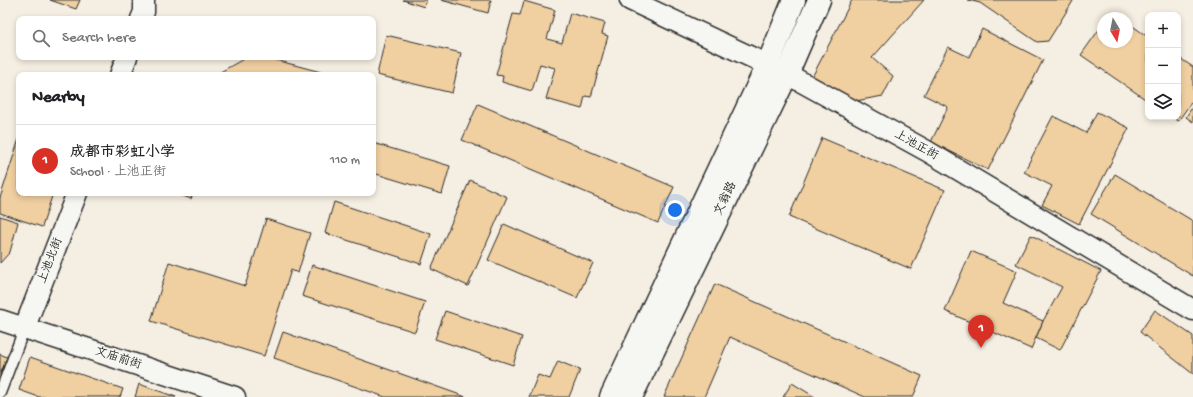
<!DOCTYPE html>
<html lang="en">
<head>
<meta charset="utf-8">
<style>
	body { margin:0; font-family:"Gochi Hand","LXGW WenKai TC",sans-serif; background:#f2f2f2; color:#202124 }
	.controls { position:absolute; right:12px; top:12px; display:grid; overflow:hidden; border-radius:8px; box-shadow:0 2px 6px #0003 }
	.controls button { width:36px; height:36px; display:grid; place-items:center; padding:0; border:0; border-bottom:1px solid #e0e0e0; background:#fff; color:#202124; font:20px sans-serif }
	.compass { position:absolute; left:1097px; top:12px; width:36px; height:36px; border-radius:50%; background:#fff; box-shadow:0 2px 6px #0003; rotate:170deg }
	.you { position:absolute; left:675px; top:210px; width:14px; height:14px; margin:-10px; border:3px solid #fff; border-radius:50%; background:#1a73e8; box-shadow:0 0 0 6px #1a73e833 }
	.badge { display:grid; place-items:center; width:26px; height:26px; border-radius:50%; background:#d93025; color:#fff; font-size:13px; font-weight:700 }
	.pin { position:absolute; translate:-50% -33px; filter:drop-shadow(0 1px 2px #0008) }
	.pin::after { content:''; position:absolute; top:21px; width:14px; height:12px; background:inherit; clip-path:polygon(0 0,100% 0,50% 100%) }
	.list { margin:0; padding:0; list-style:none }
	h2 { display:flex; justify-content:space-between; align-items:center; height:52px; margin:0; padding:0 16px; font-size:17px }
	h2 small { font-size:13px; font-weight:400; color:#757577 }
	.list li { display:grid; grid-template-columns:26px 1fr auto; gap:12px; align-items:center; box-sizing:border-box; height:72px; padding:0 16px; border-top:1px solid #e0e0e0 }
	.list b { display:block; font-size:15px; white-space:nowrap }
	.list p { margin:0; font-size:13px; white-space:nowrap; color:#757577 }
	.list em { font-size:13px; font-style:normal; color:#757577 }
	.icon { flex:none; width:22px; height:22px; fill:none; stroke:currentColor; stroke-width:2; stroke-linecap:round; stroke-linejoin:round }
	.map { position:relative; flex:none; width:1193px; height:397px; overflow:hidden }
	.search { position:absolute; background:#fff; box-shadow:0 2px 6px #0003; left:16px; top:16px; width:360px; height:44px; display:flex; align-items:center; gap:10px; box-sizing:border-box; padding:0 14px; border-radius:8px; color:#757577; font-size:15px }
	.panel { position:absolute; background:#fff; box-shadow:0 2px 6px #0003; left:16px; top:72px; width:360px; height:124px; border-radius:8px }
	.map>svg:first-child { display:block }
</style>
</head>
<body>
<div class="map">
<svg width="1193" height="397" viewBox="0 0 1193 397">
	<rect width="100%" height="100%" fill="#f5eee2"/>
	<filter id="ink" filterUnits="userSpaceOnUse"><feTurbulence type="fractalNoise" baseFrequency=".025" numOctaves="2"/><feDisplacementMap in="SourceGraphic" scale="8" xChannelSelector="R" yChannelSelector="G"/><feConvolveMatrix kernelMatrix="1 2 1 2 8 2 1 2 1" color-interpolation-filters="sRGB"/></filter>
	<g filter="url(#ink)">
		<!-- building -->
		<g fill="#f0cfa1" stroke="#2b2b2b">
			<polygon points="50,0 80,0 76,9"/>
			<polygon points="403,0 426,0 424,7"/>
			<polygon points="441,0 491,0 488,13"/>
			<polygon points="852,0 924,0 872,58 893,76 883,96 850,102 811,79"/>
			<polygon points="968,0 1071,0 1073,1 1048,41 1037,42 980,3"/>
			<polygon points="524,1 555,10 547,39 562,43 570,13 605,23 602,34 608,36 591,97 585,96 582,109 546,99 555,68 540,64 532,91 502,82 503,76 496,75 513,14 520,15"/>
			<polygon points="1112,12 1121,18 1107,18"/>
			<polygon points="1127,22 1148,37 1148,101 1081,55 1103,24 1103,42 1127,42"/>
			<polygon points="982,29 1043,60 988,170 931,142 948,107 924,95 948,47 969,57"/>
			<polygon points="386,35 461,53 452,93 377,75"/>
			<polygon points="247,57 264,57 321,72 321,75 215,75"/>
			<polygon points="1178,57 1193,67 1193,100 1178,121 1171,117 1178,117"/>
			<polygon points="478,104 674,187 658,223 462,140"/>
			<polygon points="1193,106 1193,122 1186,117"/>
			<polygon points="1097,112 1129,128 1079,224 1042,205 1052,186 1024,172 1053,116 1086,133"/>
			<polygon points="822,138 945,190 911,269 789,217"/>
			<polygon points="19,139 19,193 53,193 42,227 0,213 0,198"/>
			<polygon points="373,143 450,166 442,194 373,173"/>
			<polygon points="1115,174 1193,221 1193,276 1091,214"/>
			<polygon points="470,180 507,197 468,286 431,269"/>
			<polygon points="175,193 193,193 191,199"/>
			<polygon points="334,202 431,234 421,264 325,233"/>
			<polygon points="0,216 18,222 10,252 0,263"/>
			<polygon points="266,219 310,233 298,273 291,270 264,356 151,321 169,262 245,286"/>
			<polygon points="504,224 593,263 577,298 488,260"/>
			<polygon points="1031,235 1101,271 1060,350 1036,338 1043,321 1062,287 1016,264"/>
			<polygon points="971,251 1017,271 1003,303 1043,321 1031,349 945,311"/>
			<polygon points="312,265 425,302 415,332 302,296"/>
			<polygon points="715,284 922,376 913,397 865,397 730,337 704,397 664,397"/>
			<polygon points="1155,310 1193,336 1193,374 1140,332"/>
			<polygon points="445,311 522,337 513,365 435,339"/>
			<polygon points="283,332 466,397 385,397 274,358"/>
			<polygon points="0,354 7,357 0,376"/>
			<polygon points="30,357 123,389 120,397 39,397 19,390"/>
			<polygon points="558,361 580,370 569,397 529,397 538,375 550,379"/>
			<polygon points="792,383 815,397 783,397"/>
			<polygon points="139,384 176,397 135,397"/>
		</g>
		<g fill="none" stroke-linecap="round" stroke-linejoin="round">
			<defs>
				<polyline id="service" points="0,393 24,329"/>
				<g id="minor">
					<polyline points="630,0 787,74 927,151 1193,310"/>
					<polyline points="141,19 144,12 144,0"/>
					<polyline points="120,75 127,57"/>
					<polyline points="0,320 235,397"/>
					<polyline points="24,329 77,193"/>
				</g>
				<g id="secondary">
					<polyline points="611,397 768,64 794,0"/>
					<polyline points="631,397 787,74 819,0"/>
				</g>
			</defs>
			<!-- service casing -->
			<use href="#service" stroke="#2b2b2b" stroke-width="13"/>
			<!-- minor casing -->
			<use href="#minor" stroke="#2b2b2b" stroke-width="23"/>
			<!-- secondary casing -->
			<use href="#secondary" stroke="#2b2b2b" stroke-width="25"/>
			<!-- service -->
			<use href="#service" stroke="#f6f6f2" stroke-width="10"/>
			<!-- minor -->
			<use href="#minor" stroke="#f6f6f2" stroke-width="20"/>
			<!-- secondary -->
			<use href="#secondary" stroke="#f6f6f2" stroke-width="22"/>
		</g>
	</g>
	<g text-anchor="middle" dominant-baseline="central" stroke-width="3" stroke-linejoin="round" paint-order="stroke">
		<!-- street labels -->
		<g font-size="12" fill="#2b2b2b" stroke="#f6f6f2">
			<text transform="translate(916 146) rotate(29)">上池正街</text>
			<text transform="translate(726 199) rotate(-64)">文翁路</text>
			<text transform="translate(51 261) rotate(-69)">上池北街</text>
			<text transform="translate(118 359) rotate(18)">文庙前街</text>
		</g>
	</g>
</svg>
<div class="controls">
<button>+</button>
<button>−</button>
<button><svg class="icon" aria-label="layers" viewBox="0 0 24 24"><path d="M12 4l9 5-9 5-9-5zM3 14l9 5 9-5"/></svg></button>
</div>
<svg class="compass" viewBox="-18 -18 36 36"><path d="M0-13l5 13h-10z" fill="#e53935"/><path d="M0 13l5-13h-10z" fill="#757577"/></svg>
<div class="you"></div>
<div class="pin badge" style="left:981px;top:348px">1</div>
<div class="search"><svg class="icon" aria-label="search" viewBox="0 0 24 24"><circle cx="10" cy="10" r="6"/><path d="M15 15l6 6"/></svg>Search here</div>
<section class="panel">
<h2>Nearby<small></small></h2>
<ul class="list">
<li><span class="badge">1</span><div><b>成都市彩虹小学</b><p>School · 上池正街</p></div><em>110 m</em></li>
</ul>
</section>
</div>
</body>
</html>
